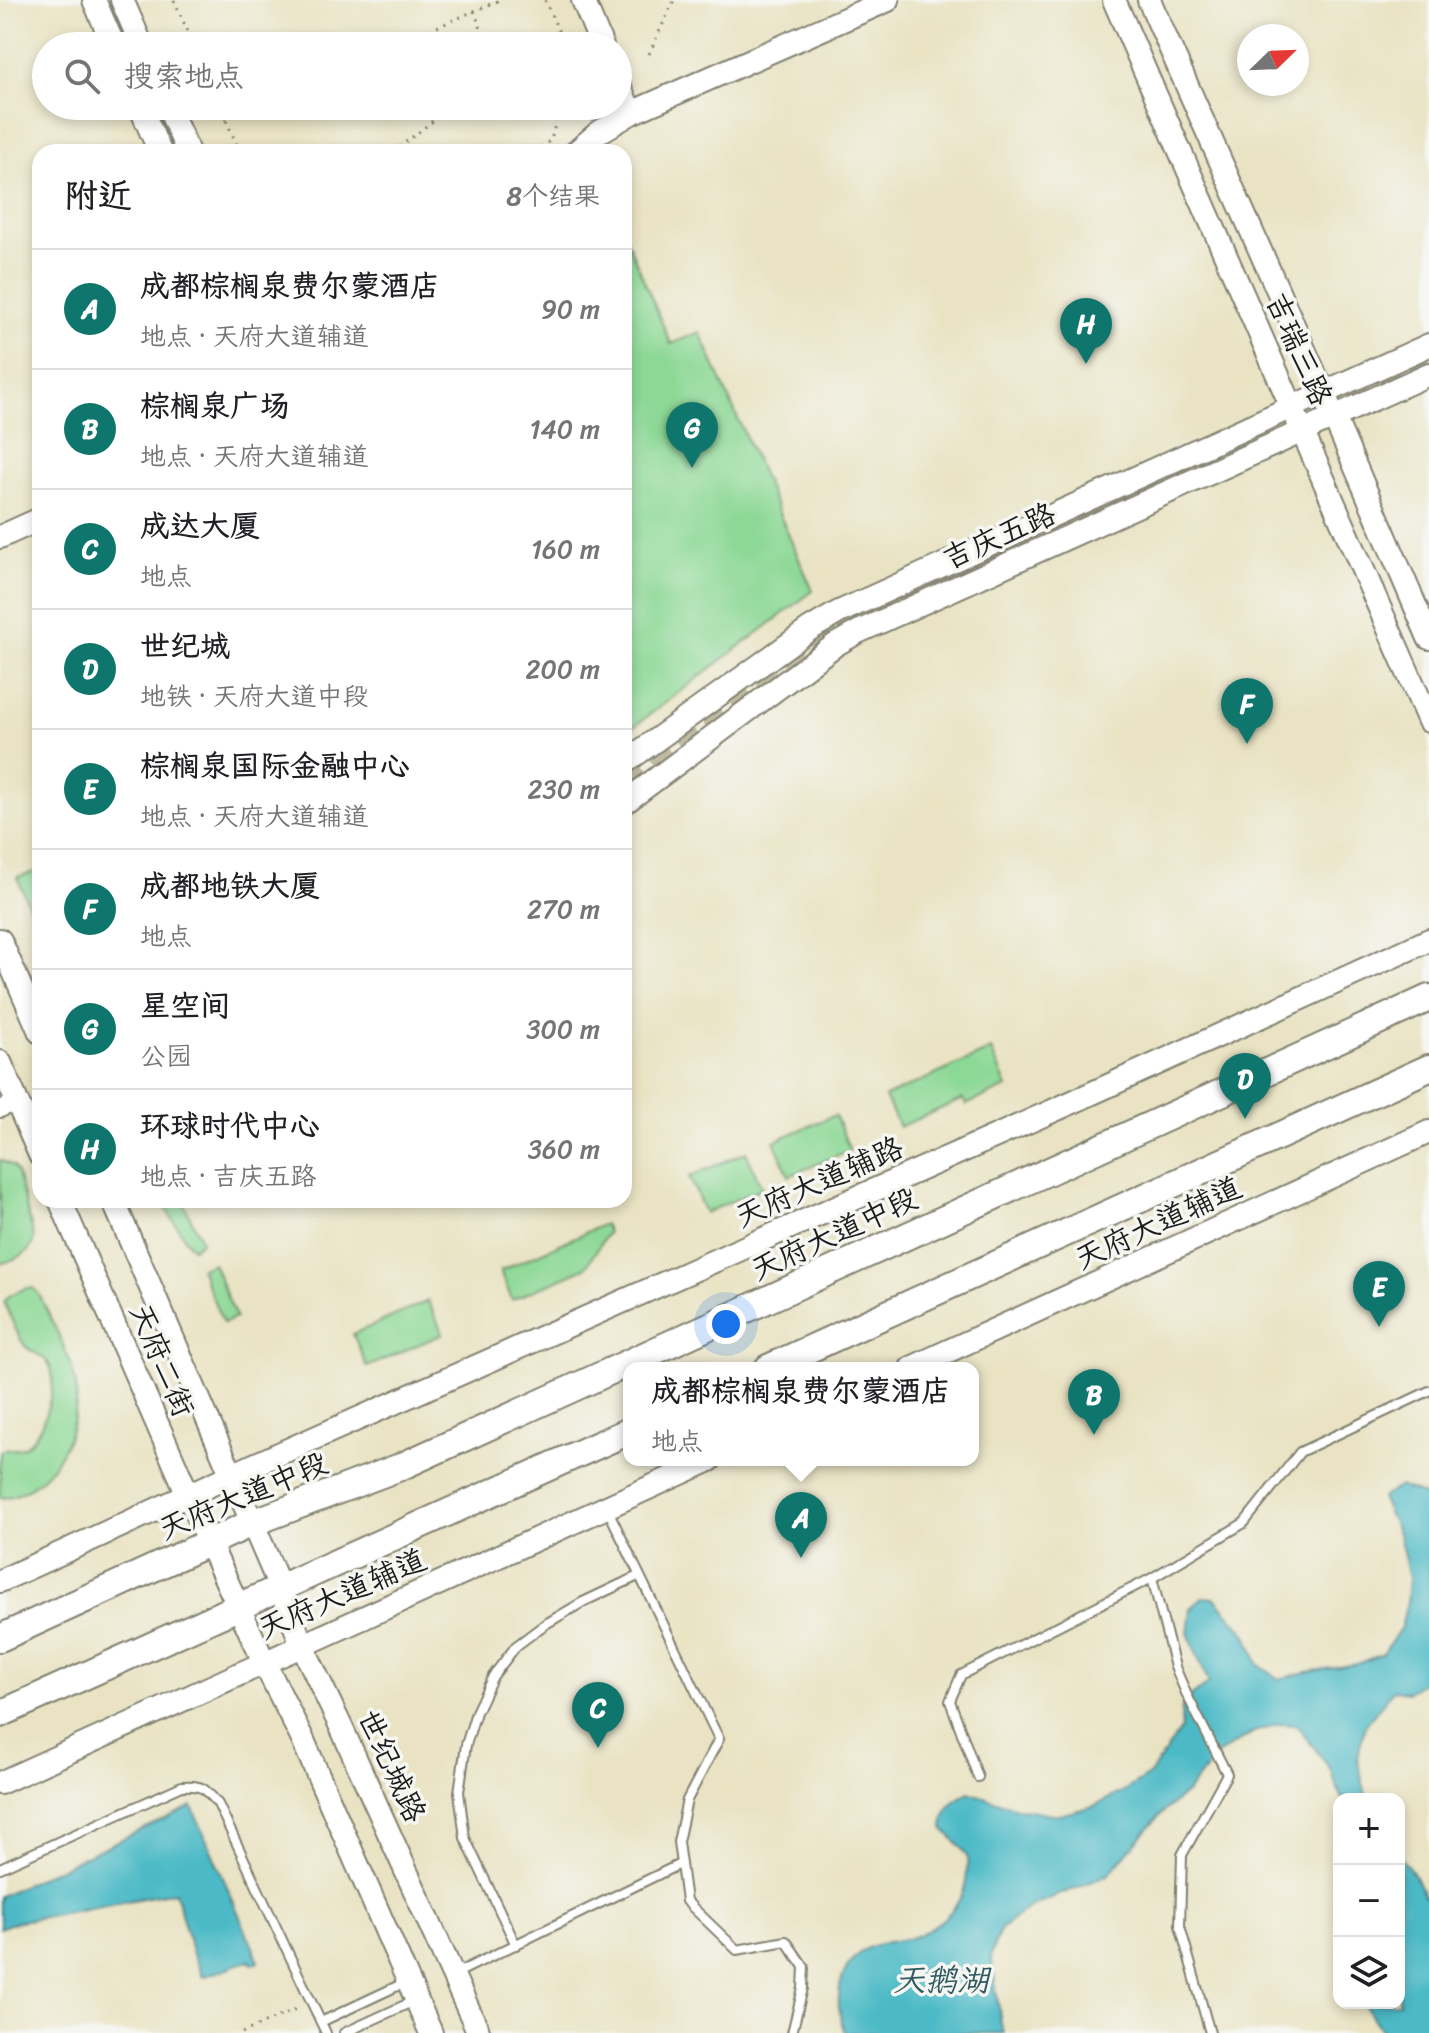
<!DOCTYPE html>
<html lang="zh">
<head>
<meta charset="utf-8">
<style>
	body { margin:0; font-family:Sriracha,"LXGW WenKai TC",sans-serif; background:#f6f6f6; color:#202124 }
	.controls { position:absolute; right:24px; bottom:24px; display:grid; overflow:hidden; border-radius:16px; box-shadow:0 4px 12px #0003 }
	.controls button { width:72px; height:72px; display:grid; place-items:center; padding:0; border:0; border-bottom:2px solid #e0e0e0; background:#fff; color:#202124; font:40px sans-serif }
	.compass { position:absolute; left:1237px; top:24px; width:72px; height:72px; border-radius:50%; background:#fff; box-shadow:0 4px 12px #0003; rotate:67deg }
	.you { position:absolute; left:726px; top:1324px; width:28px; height:28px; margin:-20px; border:6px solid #fff; border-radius:50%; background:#1a73e8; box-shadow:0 0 0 12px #1a73e833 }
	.badge { display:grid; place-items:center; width:52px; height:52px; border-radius:50%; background:#0f766e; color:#fff; font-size:26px; font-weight:700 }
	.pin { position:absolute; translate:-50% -66px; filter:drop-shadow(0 2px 4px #0008) }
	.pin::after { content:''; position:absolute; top:42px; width:28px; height:24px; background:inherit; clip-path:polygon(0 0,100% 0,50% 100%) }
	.popup { position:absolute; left:623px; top:1362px; width:356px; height:104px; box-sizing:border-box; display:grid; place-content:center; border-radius:16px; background:#fff; filter:drop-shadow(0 2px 6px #0005); font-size:26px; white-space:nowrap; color:#757577 }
	.popup b { font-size:30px; color:#202124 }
	.popup::after { content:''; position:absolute; left:50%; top:100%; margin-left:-16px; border:16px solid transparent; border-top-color:#fff }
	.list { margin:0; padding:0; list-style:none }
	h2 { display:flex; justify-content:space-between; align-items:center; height:104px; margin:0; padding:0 32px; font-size:34px }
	h2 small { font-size:26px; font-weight:400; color:#757577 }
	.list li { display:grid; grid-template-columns:52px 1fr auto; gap:24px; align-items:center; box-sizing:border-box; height:120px; padding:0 32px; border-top:2px solid #e0e0e0 }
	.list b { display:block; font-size:30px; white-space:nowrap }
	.list p { margin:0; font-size:26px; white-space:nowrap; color:#757577 }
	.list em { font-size:26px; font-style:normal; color:#757577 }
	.icon { flex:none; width:44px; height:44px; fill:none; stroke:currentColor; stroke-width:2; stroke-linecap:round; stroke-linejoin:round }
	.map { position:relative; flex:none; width:1429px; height:2033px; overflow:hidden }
	.search { position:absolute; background:#fff; box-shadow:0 4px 12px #0003; left:32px; top:32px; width:600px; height:88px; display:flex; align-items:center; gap:20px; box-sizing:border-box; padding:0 28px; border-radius:44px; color:#757577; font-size:30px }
	.panel { position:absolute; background:#fff; box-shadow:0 4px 12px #0003; left:32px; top:144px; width:600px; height:1064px; border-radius:24px }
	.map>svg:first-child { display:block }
</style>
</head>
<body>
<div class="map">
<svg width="1429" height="2033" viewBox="0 0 1429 2033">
	<rect width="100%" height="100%" fill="#f6f6f2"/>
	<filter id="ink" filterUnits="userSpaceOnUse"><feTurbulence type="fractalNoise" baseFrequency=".0125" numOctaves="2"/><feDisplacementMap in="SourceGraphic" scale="16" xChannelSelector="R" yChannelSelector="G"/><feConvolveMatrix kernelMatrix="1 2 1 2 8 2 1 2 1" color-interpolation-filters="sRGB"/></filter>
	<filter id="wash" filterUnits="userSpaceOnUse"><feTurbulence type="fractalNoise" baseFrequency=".006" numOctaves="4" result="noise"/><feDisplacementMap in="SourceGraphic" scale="32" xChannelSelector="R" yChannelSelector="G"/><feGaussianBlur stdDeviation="1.8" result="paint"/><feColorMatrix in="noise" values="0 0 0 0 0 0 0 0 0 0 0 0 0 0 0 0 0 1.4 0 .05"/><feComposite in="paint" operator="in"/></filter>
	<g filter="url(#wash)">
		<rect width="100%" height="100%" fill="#e9e3c3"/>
		<!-- green -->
		<g fill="#8cd895" stroke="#547a58" stroke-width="2">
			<polygon points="624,234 671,344 700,332 813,591 624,734"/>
			<polygon points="36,872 40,881 40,917 32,913 17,877"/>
			<polygon points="991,1050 1007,1087 966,1105 963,1099 899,1127 885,1097"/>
			<polygon points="835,1115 850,1150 789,1176 774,1141"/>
			<polygon points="746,1152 762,1188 705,1213 689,1177"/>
			<path d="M0 1160 13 1166 17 1173 34 1237C32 1255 16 1259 0 1264Z"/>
			<polygon points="160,1200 182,1200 200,1237 201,1242 193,1248 190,1246"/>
			<polygon points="604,1224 608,1232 585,1268 512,1300 500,1271"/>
			<polygon points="213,1263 236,1318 223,1323 200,1268"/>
			<path d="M26 1288H33L39 1294C51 1320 69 1352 75 1380 84 1425 51 1495 0 1498V1451C10 1448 21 1451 29 1443 44 1429 58 1385 50 1366 44 1354 35 1355 26 1347 18 1339 10 1314 4 1302L10 1295Z"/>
			<polygon points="428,1301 443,1334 367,1367 353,1334"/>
		</g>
		<!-- water -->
		<g fill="#4cbac6" stroke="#346b71" stroke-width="2">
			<path d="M1400 1486 1423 1495 1429 1505V1679L1408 1692 1393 1690 1365 1726 1357 1758 1367 1799H1342L1330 1769 1297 1725 1279 1724 1254 1732 1217 1755 1188 1791 1159 1816 1108 1875 1029 1907 1000 1930 991 1955 1001 2024 1004 2033H845C833 2003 837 1962 870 1947 883 1941 899 1942 913 1937 943 1924 967 1903 967 1869 967 1867 968 1859 967 1857 963 1847 950 1836 943 1828 944 1809 953 1800 969 1792L1017 1808 1059 1815 1094 1806 1124 1791 1150 1774 1181 1729 1182 1706 1190 1697 1209 1683 1188 1633 1191 1609 1202 1597 1215 1598 1247 1635 1258 1664 1279 1679 1307 1672 1357 1664 1383 1654 1401 1627 1407 1602 1409 1578 1399 1535 1381 1498Z"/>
			<polygon points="192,1806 259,1961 252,1964 250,1960 203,1977 192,1952 175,1892 15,1922 0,1928 0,1896"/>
			<polygon points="1399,1856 1415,1876 1424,1896 1429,1899 1429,2033 1383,2033 1363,2003 1399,2003"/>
		</g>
	</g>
	<g filter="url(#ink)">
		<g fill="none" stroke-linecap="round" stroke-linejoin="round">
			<!-- secondary-tunnel -->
			<polyline stroke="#c0bba2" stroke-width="22" stroke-dasharray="22 11" stroke-linecap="butt" points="624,782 821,639 856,618 1429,360"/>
			<defs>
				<g id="lane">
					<polyline points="607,1508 719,1739 687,1800 678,1842 686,1901 737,1950 786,1941 804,1967 803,1988 792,2033"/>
					<polyline points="978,1777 950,1701 961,1675 1152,1578"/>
					<path d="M0 1868 182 1786C202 1784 206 1789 218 1804L326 2033"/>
					<polyline points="516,1945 465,1838 459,1792 466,1745 476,1712 493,1676 516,1646 544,1625 583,1602 638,1576"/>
					<polyline points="455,1974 680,1864"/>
					<polyline points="321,2022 408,1981"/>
					<polyline points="344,2033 416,2000"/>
					<polyline points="1210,2033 1180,1926 1182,1855 1227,1774 1186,1693 1175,1667 1152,1578 1244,1523 1300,1452 1429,1391"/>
				</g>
				<polyline id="street" points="0,1109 17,1102"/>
				<g id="secondary">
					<polyline points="94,0 114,46"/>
					<polyline points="122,0 142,46"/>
					<polyline points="583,0 602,46"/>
					<polyline points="1114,0 1429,721"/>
					<polyline points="1149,0 1334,417 1429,638"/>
					<polyline points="618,83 631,113"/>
					<polyline points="140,106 160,152"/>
					<polyline points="168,106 188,152"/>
					<polyline points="576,152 598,133 631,113 888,0"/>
					<polyline points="0,537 40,519"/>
					<polyline points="624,763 810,629 839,612 1429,345"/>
					<polyline points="624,803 835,645 858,632 1429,374"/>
					<polyline points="0,940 40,1032"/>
					<polyline points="0,1062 40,1155"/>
					<polyline points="60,1200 209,1543 264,1662 302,1738 431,2033"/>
					<polyline points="113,1200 280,1587 302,1645 342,1729 479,2033"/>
					<polyline points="911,1368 1429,1132"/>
					<polyline points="0,1581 256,1464 1066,1105 1429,940"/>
					<polyline points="0,1783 710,1460"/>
				</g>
				<g id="primary">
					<polyline points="768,1368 1429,1068"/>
					<polyline points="0,1638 252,1523 400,1467 1429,998"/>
					<polyline points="0,1714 629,1431"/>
				</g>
			</defs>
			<!-- lane casing -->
			<use href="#lane" stroke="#828070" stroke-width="12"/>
			<!-- street casing -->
			<use href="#street" stroke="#828070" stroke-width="20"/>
			<!-- secondary casing -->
			<use href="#secondary" stroke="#828070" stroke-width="26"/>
			<!-- primary casing -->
			<use href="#primary" stroke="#828070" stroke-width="30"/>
			<!-- path -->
			<g stroke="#828070" stroke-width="3" stroke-dasharray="2 6" stroke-linecap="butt">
				<polyline points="174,0 194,46"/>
				<polyline points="545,0 565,46"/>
				<polyline points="474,11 488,46"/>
				<polyline points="393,46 500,0"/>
				<polyline points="649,54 674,0"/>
				<polyline points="220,106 240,152"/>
				<polyline points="225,119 254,106"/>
				<polyline points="393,152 452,106"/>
				<polyline points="534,152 551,140 560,106"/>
				<polyline points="242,2033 298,2008"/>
			</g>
			<!-- lane -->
			<use href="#lane" stroke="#fff" stroke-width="8"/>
			<!-- street -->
			<use href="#street" stroke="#fff" stroke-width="16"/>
			<!-- secondary -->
			<use href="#secondary" stroke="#fff" stroke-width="22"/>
			<!-- primary -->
			<use href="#primary" stroke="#fff" stroke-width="26"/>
		</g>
	</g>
	<g text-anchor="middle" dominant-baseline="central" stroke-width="7" stroke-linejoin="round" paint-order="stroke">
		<!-- street labels -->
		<g font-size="30" fill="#1c1c1c" stroke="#f6f6f2">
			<text transform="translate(1299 349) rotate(66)">吉瑞三路</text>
			<text transform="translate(999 536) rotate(-24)">吉庆五路</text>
			<text transform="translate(819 1182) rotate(-24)">天府大道辅路</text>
			<text transform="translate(1158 1223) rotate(-25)">天府大道辅道</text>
			<text transform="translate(834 1234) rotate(-25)">天府大道中段</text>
			<text transform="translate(162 1360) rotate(67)">天府二街</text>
			<text transform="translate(243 1496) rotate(-23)">天府大道中段</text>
			<text transform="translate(342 1594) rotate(-24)">天府大道辅道</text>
			<text transform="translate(392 1766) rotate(65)">世纪城路</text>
		</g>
		<!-- water labels -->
		<g font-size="32" font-style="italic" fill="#2f5b60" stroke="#f6f6f2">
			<text x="941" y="1980">天鹅湖</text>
		</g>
	</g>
</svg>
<div class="controls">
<button>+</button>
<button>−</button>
<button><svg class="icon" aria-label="layers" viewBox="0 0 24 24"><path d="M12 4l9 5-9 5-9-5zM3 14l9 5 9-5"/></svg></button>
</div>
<svg class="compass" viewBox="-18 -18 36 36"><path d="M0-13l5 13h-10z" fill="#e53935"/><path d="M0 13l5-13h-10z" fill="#757577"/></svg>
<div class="you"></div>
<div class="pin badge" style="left:801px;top:1558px">A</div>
<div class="popup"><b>成都棕榈泉费尔蒙酒店</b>地点</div>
<div class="pin badge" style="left:1094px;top:1435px">B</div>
<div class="pin badge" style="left:598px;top:1748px">C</div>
<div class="pin badge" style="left:1245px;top:1119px">D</div>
<div class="pin badge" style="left:1379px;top:1327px">E</div>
<div class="pin badge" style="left:1247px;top:744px">F</div>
<div class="pin badge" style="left:692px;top:468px">G</div>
<div class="pin badge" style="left:1086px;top:364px">H</div>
<div class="search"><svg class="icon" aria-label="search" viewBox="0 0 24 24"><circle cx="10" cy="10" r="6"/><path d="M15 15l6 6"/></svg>搜索地点</div>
<section class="panel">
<h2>附近<small>8个结果</small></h2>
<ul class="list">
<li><span class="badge">A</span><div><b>成都棕榈泉费尔蒙酒店</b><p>地点 · 天府大道辅道</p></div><em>90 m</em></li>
<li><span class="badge">B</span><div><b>棕榈泉广场</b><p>地点 · 天府大道辅道</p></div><em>140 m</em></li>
<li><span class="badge">C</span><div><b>成达大厦</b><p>地点</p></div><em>160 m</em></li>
<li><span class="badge">D</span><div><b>世纪城</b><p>地铁 · 天府大道中段</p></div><em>200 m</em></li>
<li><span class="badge">E</span><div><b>棕榈泉国际金融中心</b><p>地点 · 天府大道辅道</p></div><em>230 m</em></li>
<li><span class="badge">F</span><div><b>成都地铁大厦</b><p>地点</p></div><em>270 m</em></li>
<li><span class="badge">G</span><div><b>星空间</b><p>公园</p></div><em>300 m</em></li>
<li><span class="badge">H</span><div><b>环球时代中心</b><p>地点 · 吉庆五路</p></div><em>360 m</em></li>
</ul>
</section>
</div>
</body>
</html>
